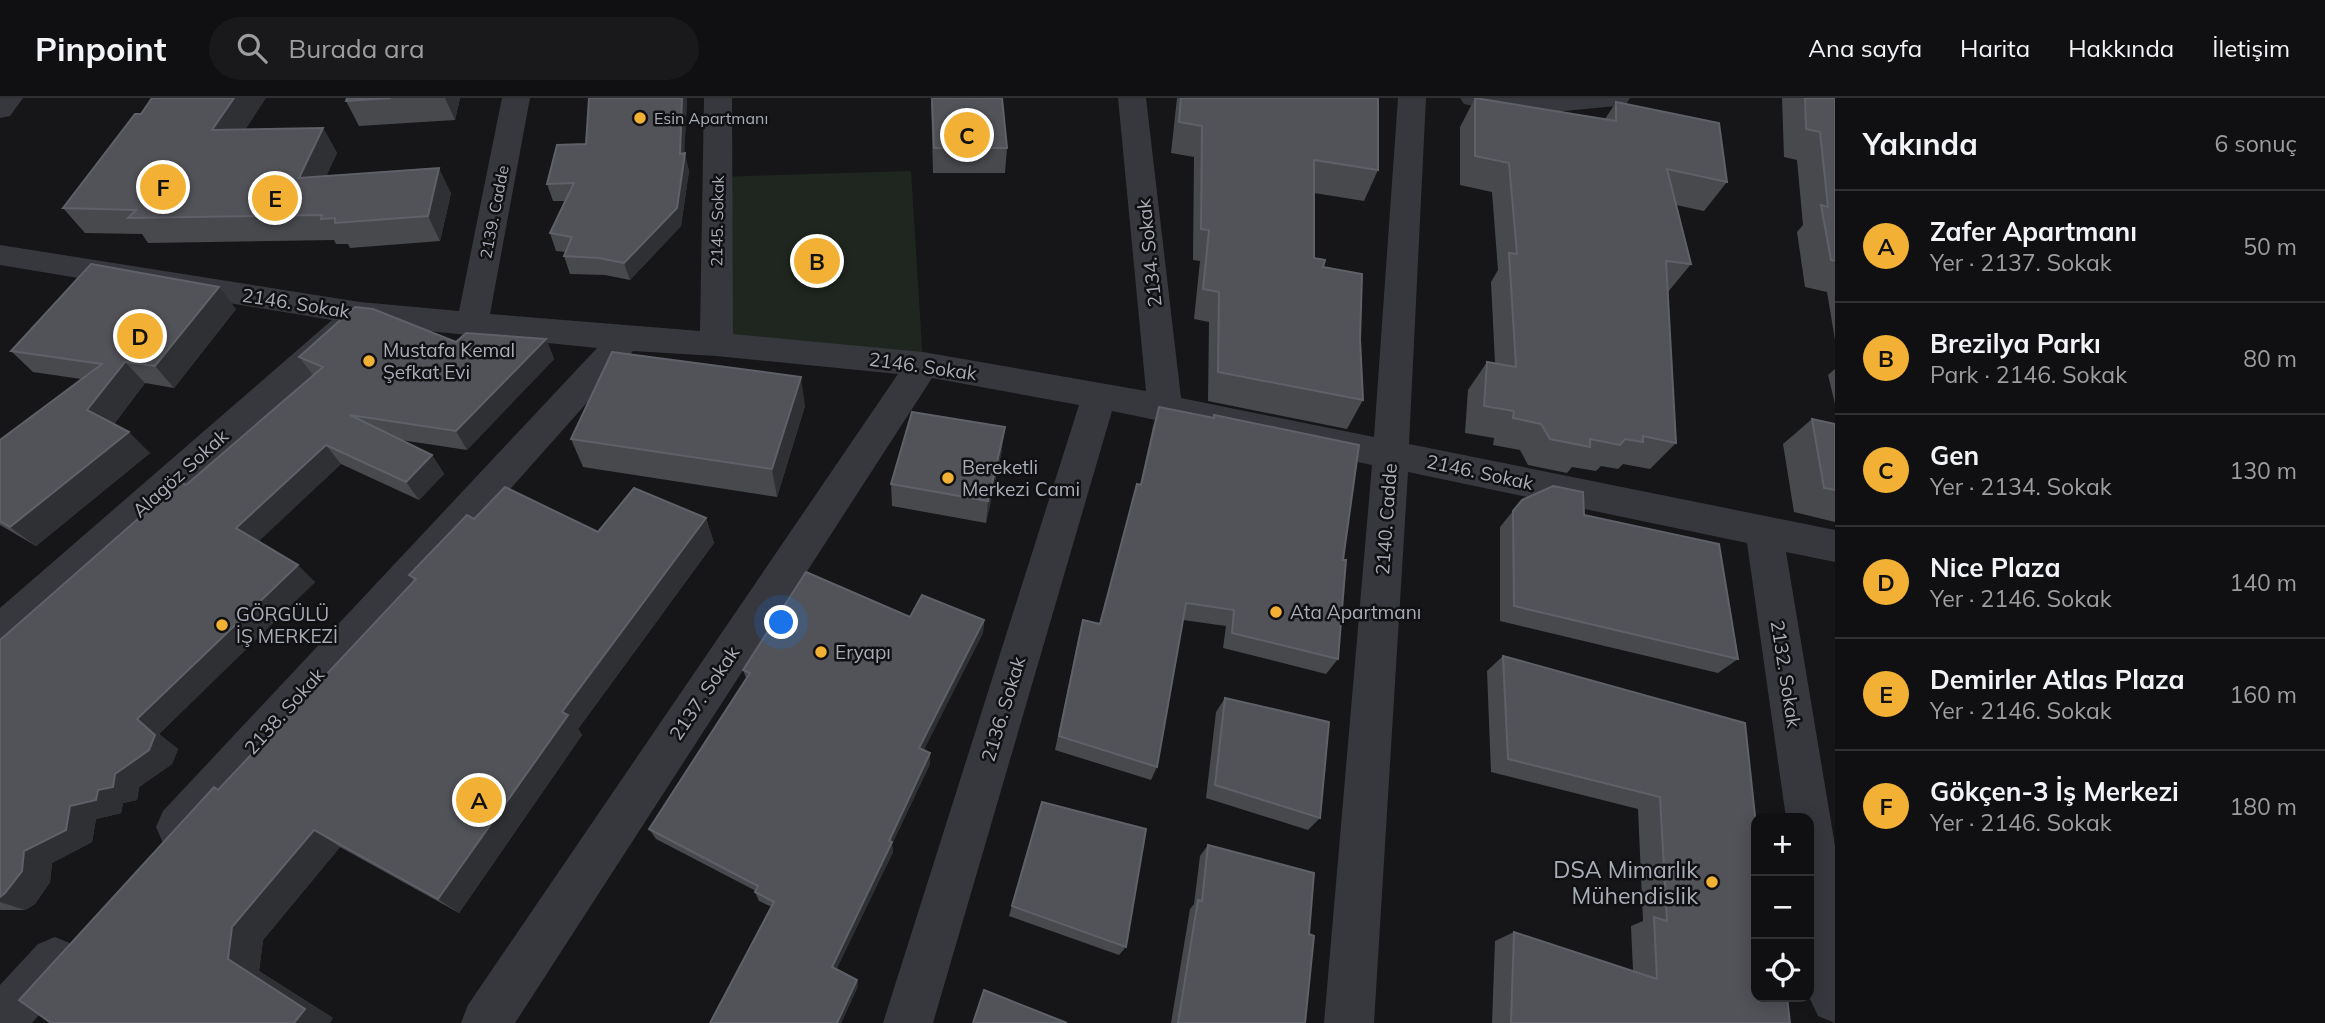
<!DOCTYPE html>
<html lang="tr">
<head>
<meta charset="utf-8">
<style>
	body { margin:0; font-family:Mulish,sans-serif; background:#19191b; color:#f1f3f6 }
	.controls { position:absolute; right:21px; bottom:21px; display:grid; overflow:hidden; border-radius:14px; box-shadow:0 4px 18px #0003 }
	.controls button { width:63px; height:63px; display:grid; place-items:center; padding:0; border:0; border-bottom:2px solid #303032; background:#101012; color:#f1f3f6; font:35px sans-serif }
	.you { position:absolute; left:782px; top:525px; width:24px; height:24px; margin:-18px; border:5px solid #fff; border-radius:50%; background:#1a73e8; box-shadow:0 0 0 10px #1a73e833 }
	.badge { display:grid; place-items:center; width:46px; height:46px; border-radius:50%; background:#f2b134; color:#111; font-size:23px; font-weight:700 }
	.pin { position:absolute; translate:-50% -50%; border:4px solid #fff; box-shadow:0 2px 7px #0006 }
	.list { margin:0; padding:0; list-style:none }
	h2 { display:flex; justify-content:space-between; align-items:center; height:91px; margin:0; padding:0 28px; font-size:30px }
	h2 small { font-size:23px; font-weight:400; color:#9c9d9f }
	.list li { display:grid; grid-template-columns:46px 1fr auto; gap:21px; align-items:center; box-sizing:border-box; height:112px; padding:0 28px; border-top:2px solid #303032 }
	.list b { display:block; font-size:26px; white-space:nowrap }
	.list p { margin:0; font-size:23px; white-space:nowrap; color:#9c9d9f }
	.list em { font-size:23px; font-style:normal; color:#9c9d9f }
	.icon { flex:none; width:38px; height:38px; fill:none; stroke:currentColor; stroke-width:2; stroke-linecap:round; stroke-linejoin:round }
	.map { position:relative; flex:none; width:1835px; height:925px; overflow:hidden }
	header { display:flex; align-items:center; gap:42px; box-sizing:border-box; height:98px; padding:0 35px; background:#101012; border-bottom:2px solid #303032 }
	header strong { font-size:33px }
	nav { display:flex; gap:38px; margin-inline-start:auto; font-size:24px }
	.search { width:490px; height:63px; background:#19191b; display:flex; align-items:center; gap:18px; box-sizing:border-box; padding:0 24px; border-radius:38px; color:#9c9d9f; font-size:26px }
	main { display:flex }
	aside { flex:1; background:#101012 }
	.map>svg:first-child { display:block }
</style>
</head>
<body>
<header>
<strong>Pinpoint</strong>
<div class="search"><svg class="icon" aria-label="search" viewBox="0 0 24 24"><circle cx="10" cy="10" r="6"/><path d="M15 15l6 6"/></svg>Burada ara</div>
<nav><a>Ana sayfa</a><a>Harita</a><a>Hakkında</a><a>İletişim</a></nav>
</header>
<main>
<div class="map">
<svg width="1835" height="925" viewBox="0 0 1835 925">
	<rect width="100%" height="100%" fill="#161618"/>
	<!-- green -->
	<polygon fill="#1e261f" points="911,73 923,266 716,246 717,79"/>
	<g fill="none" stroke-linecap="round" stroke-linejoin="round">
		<!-- minor -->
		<g fill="#37383d" fill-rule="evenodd">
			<polygon points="0,0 23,0 10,18 0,20"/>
			<polygon points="502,0 530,0 490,216 700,233 704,0 732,0 733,236 923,254 1146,293 1118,0 1146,0 1181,300 1374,339 1398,0 1426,0 1409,346 1835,432 1835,464 1786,454 1835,748 1835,925 1818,918 1810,901 1809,720 1786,720 1747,445 1408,374 1374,925 1324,925 1372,367 1112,313 933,925 883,925 1079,307 932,280 515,925 461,925 468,907 898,276 716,258 633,253 195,745 179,751 163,745 156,729 163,713 597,250 358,226 360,230 356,238 14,548 0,553 0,510 332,222 0,167 0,147 360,204 459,213"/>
			<polygon points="1460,0 1630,0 1626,6 1616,8 1544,15 1474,8 1464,6"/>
			<polygon points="55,839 72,846 79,863 72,880 32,925 0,925 0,887 38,846"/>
		</g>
	</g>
	<!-- wall -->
	<g fill="#47494d">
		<polygon points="347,0 460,0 455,22 359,28 346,3"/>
		<polygon points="589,0 687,0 684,55 689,73 681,128 630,182 605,177 570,176 564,158 566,154 556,153 550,135 565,103 553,103 547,86 586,46"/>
		<polygon points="931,0 1002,0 1007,50 1005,75 933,75"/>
		<polygon points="1177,0 1378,0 1378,72 1364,103 1314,95 1314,160 1323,169 1360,241 1363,302 1347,331 1208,303 1209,224 1194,221 1200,163 1193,162 1194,59 1171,55"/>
		<polygon points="1475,0 1605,21 1616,4 1727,84 1704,113 1676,107 1691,166 1668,194 1676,345 1650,371 1623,366 1618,371 1601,368 1596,373 1572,369 1567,375 1528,367 1520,352 1493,347 1494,340 1465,335 1468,292 1487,264 1495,265 1491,184 1498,172 1492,94 1460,87 1460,29"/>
		<polygon points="1782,0 1835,0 1835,242 1827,194 1805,189 1797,134 1803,127 1797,62 1784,59"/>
		<polygon points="323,30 337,55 326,78 451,95 440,143 350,150 348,146 336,146 334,142 148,145 142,136 85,135 63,110 246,31"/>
		<polygon points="236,211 174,290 145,285 114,326 150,355 36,448 0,427 0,342 81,281 33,274 11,253"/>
		<polygon points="546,241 554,261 467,352 401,342 432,357 444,376 419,402 341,366 258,443 315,484 159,636 178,651 172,666 139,689 137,702 123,705 121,715 96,721 92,744 52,765 50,784 35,806 25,812 0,812 0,542 186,387 313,277 299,259 456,244"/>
		<polygon points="1835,271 1835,306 1828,277"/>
		<polygon points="805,308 777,399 583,369 571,341"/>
		<polygon points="1159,309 1213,320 1214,317 1343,462 1338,561 1326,576 1223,550 1226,528 1183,522 1157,669 1151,682 1055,652 1079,537 1083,522 1100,526 1132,404 1137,386 1140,387 1153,328"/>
		<polygon points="1812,321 1835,326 1835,424 1794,414 1783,346"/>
		<polygon points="1002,352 986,425 892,408 891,386"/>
		<polygon points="1522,402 1584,417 1738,561 1718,575 1500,523 1500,429"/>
		<polygon points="706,420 714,445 578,631 582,637 459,815 340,749 263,842 259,873 333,920 51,925 218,692 414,483 409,477 474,421 598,434"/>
		<polygon points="910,519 984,522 983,535 923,652 930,655 930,666 892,746 893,754 836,872 857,882 858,888 841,925 772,809 759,803 755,794 756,793 656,741 649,731 746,580 743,572"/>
		<polygon points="1503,558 1745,625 1756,899 1790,925 1492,925 1495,843 1514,834 1633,873 1631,828 1643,823 1638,711 1491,674 1487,573"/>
		<polygon points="1225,600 1320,720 1308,732 1206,700 1216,614"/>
		<polygon points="1042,704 1126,849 1119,857 1009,818"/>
		<polygon points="1208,747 1309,836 1305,925 1171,925 1190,811 1194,806 1200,758"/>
	</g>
	<!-- shaded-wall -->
	<g fill="#2f3033">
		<polygon points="234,0 266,0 229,57 212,32"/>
		<polygon points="445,0 460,0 455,22"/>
		<polygon points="682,0 687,0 684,63 685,55 689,73 681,128 630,182 624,165 680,56"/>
		<polygon points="323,30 337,55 314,105 299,80"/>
		<polygon points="439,70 451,95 440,143 428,118"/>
		<polygon points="219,189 236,211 174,290 155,268"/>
		<polygon points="546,241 554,261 467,352 456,333"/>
		<polygon points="125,264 145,285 109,333 87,312"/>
		<polygon points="801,279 805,308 777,399 772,371"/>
		<polygon points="1005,329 1002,352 986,425 988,403"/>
		<polygon points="129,334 150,355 36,448 10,429"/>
		<polygon points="326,347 341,366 254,448 236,430"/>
		<polygon points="432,357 444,376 419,402 406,384"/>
		<polygon points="706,420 714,445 578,631 582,637 459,815 438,801 562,614"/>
		<polygon points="298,467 315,484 159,636 178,651 172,666 139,689 137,702 123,705 121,715 96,721 92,744 52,765 50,784 35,806 25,812 0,804 0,799 24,753 70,708 115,676 137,621"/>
		<polygon points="984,522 983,535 919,662 919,650"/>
		<polygon points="930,655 930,666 892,746 893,754 834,876 832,869 889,743"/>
		<polygon points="314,732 340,749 263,842 259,873 333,920 330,925 294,925 228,861 232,829"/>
		<polygon points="857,882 858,888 841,925 837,925"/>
	</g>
	<!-- building -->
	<g fill="#525359" stroke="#5f6168" stroke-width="2">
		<polygon points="152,0 234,0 212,32 323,30 299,80 439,70 428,118 335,125 335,120 321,121 322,117 128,120 136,112 63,110 135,16 141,16"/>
		<polygon points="347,0 391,0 346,3"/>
		<polygon points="589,0 682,0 680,56 685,55 677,110 624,165 599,160 564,158 572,139 550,135 574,85 547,86 557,47 586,46"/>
		<polygon points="932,0 1002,0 1007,50 934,50"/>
		<polygon points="1181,0 1378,0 1378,72 1314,62 1314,160 1325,162 1323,169 1362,176 1360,241 1363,302 1218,274 1219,194 1203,191 1209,132 1201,131 1202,28 1179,24"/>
		<polygon points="1475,0 1616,23 1616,4 1719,25 1727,84 1667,71 1691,166 1666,163 1676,345 1643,338 1643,344 1625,341 1620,347 1590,341 1590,349 1550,341 1541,326 1513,320 1514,313 1484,308 1487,264 1516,269 1509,155 1517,156 1509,65 1475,58"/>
		<polygon points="1805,0 1835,0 1835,163 1831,162 1821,107 1828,109 1820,34 1806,31"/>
		<polygon points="91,166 219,189 155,268 125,264 87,312 129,334 10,429 0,423 0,342 102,266 11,253"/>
		<polygon points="355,209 373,211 456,244 466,235 546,241 456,333 350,317 432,357 406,384 326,347 236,430 298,467 137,621 155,637 149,652 115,676 113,689 98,692 96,702 70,708 66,732 24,753 22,773 5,795 0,799 0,542 180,384 186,387 323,269 299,259"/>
		<polygon points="612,254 801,279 772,371 571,341"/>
		<polygon points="1159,309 1214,320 1214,317 1359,347 1343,462 1346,462 1338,561 1232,535 1234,512 1186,505 1157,669 1059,638 1083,522 1100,526 1137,386 1141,387"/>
		<polygon points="912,314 1005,329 988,403 891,386"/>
		<polygon points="1812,321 1835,326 1835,392 1824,390"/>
		<polygon points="1553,388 1583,394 1584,417 1719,446 1738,561 1514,508 1513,413 1522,402"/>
		<polygon points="505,389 598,434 634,390 706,420 562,614 568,617 438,801 314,732 232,829 228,861 305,911 294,925 51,925 19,902 214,689 218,692 416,481 409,477 467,417 474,421"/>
		<polygon points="806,474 910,519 922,497 984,522 919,650 930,655 889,743 892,744 832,869 857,882 837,925 710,925 774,804 755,794 758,788 649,731 750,575 743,572"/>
		<polygon points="1503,558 1745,625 1756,727 1756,899 1787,899 1790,925 1511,925 1514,834 1657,881 1654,819 1667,823 1660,699 1508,661"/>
		<polygon points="1225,600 1329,624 1320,720 1215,687"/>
		<polygon points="1042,704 1146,731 1126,849 1012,808"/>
		<polygon points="1208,747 1314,775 1309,836 1314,838 1305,925 1178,925 1198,802 1202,803"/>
		<polygon points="984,892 1067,925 973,925"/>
	</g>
	<!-- markers -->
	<g fill="#f2b134" stroke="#111113" stroke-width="2.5">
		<circle cx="640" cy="20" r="7"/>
		<circle cx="369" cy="263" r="7"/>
		<circle cx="948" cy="380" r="7"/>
		<circle cx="1276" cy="514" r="7"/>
		<circle cx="222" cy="527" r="7"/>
		<circle cx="821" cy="554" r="7"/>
		<circle cx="1712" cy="784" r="7"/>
	</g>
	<g text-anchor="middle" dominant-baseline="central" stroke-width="5" stroke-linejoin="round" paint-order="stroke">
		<!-- far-poi labels -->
		<g font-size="16" fill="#a8adb8" stroke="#111113" text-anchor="start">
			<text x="654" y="20">Esin Apartmanı</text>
		</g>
		<!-- far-street labels -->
		<g font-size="16" fill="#a8adb8" stroke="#111113">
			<text transform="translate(494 114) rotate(-79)">2139. Cadde</text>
			<text transform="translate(717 123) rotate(-89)">2145. Sokak</text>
		</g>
		<!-- street labels -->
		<g font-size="19" fill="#a8adb8" stroke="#111113">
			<text transform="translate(1149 155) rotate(-96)">2134. Sokak</text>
			<text transform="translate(296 205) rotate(9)">2146. Sokak</text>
			<text transform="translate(923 268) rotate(8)">2146. Sokak</text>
			<text transform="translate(1480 374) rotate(12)">2146. Sokak</text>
			<text transform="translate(180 375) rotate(-42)">Alagöz Sokak</text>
			<text transform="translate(1386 421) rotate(-86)">2140. Cadde</text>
			<text transform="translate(1786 576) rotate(81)">2132. Sokak</text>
			<text transform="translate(704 595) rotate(-56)">2137. Sokak</text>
			<text transform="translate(1003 611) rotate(-73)">2136. Sokak</text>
			<text transform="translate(284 613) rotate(-48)">2138. Sokak</text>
		</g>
		<!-- poi labels -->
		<g font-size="19" fill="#a8adb8" stroke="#111113" text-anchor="start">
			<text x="383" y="252">Mustafa Kemal<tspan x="383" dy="22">Şefkat Evi</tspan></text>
			<text x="962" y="369">Bereketli<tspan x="962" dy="22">Merkezi Cami</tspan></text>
			<text x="1290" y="514">Ata Apartmanı</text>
			<text x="236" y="516">GÖRGÜLÜ<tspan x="236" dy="22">İŞ MERKEZİ</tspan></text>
			<text x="835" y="554">Eryapı</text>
		</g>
		<!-- near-poi labels -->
		<g font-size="23" fill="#a8adb8" stroke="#111113" text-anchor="end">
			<text x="1698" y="771">DSA Mimarlık<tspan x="1698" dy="26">Mühendislik</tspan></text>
		</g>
	</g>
</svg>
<div class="controls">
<button>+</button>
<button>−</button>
<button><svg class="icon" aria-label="locate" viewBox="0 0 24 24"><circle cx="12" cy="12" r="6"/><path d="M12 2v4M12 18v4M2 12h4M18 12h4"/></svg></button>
</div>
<div class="you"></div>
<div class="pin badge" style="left:479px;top:702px">A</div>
<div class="pin badge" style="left:817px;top:163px">B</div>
<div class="pin badge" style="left:967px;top:37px">C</div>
<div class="pin badge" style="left:140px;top:238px">D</div>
<div class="pin badge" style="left:275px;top:100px">E</div>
<div class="pin badge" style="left:163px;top:89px">F</div>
</div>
<aside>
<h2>Yakında<small>6 sonuç</small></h2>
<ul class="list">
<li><span class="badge">A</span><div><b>Zafer Apartmanı</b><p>Yer · 2137. Sokak</p></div><em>50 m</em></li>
<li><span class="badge">B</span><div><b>Brezilya Parkı</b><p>Park · 2146. Sokak</p></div><em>80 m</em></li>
<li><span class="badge">C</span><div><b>Gen</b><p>Yer · 2134. Sokak</p></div><em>130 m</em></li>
<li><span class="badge">D</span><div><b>Nice Plaza</b><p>Yer · 2146. Sokak</p></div><em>140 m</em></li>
<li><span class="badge">E</span><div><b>Demirler Atlas Plaza</b><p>Yer · 2146. Sokak</p></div><em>160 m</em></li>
<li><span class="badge">F</span><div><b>Gökçen-3 İş Merkezi</b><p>Yer · 2146. Sokak</p></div><em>180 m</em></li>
</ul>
</aside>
</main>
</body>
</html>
